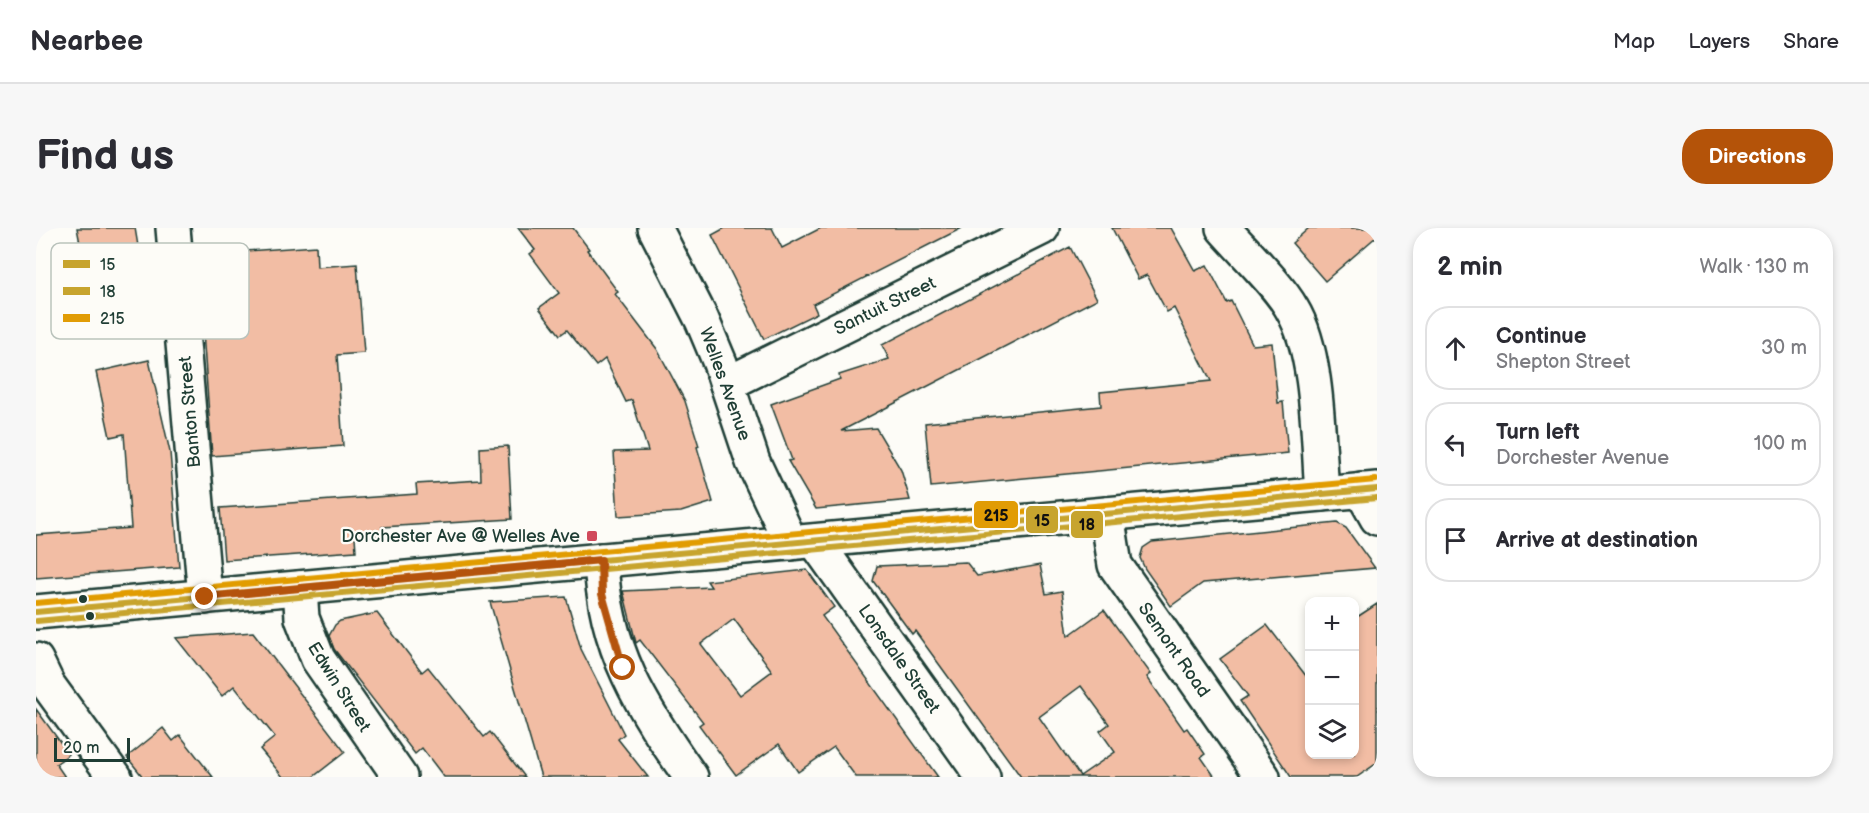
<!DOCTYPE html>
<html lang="en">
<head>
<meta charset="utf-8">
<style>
	body { margin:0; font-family:"Balsamiq Sans",sans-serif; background:#f7f7f7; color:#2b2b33 }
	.controls { position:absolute; right:18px; bottom:18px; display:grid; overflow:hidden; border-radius:12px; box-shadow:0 3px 9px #0003 }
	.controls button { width:54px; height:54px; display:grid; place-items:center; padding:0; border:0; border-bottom:2px solid #e1e1e2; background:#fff; color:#2b2b33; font:30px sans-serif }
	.scale { position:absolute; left:18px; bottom:15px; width:76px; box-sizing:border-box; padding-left:6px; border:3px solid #1f3d34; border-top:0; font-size:16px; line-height:21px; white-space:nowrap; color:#1f3d34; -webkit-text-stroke:4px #fdfcf7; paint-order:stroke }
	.stop { position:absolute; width:18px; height:18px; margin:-14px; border:4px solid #b45309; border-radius:50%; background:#fff }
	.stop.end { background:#b45309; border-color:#fff; box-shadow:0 2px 6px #0008 }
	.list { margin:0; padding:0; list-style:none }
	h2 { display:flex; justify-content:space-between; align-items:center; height:78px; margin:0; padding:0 24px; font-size:26px }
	h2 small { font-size:20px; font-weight:400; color:#7c7c81 }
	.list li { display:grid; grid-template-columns:39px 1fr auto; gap:18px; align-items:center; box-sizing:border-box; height:84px; margin:0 12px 12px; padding:0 12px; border:2px solid #e1e1e2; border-radius:24px }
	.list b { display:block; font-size:22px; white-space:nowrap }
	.list p { margin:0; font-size:20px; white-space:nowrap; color:#7c7c81 }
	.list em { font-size:20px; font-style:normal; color:#7c7c81 }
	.icon { flex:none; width:33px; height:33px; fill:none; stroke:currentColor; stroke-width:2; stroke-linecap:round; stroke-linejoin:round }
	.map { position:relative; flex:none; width:1341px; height:549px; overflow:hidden; border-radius:24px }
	header { display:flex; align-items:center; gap:36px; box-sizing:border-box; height:84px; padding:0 30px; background:#fff; border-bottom:2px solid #e1e1e2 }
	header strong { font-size:28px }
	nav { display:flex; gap:33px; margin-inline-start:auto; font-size:21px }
	.intro { display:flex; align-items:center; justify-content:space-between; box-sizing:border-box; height:144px; padding:0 36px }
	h1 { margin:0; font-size:42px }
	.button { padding:15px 27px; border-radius:24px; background:#b45309; color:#fff; font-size:21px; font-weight:700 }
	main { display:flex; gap:36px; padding:0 36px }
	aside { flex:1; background:#fff; border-radius:24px; box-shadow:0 3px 9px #0003 }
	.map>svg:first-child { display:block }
</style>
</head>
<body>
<header>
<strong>Nearbee</strong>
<nav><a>Map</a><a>Layers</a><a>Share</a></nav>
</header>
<div class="intro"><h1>Find us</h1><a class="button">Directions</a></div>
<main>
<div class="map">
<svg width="1341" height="549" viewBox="0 0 1341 549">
	<rect width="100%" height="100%" fill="#fdfcf7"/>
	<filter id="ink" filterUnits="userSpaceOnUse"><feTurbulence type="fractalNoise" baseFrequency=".0167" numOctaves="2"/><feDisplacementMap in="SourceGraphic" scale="12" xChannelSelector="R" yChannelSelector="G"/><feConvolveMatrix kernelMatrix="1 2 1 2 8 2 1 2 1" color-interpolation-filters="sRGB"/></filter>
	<g filter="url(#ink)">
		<!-- building -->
		<g fill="#f2bda4" stroke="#1f3d34" stroke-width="1.5" fill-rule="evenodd">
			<polygon points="41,0 99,0 114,90 61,102"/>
			<polygon points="482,0 537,0 553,21 551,22 582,64 579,66 621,121 649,173 663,218 661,219 677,274 645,284 582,288 578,224 612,223 596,172 590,174 569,131 560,138 531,102 524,107 503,80 523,65 494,26 499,22"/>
			<polygon points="689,0 736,0 746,20 785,0 926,0 777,76 781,85 728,111 676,7"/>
			<polygon points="1076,0 1135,0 1159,43 1171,37 1191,75 1195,73 1217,117 1236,115 1242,175 1247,174 1252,225 895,259 889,195 1065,178 1064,164 1175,153 1138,80 1131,84 1111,47 1102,51"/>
			<polygon points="1273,0 1341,0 1341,8 1289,53 1256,15"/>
			<polygon points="280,18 281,39 321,36 328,125 301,127 307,218 176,228 163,49 211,46 210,23"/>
			<polygon points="1034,19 1061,71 805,203 840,200 865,242 874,272 780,281 752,233 756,232 735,176 804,151 803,147 853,131 846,117"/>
			<polygon points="113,132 134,224 143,339 0,350 0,307 95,300 88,206 74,209 60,144"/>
			<polygon points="472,218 476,291 346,299 346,307 319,309 320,323 188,332 184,280 381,266 380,256 445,252 444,220"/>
			<polygon points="1301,295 1310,300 1339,340 1167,355 1135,378 1109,341 1104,330 1107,320 1116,314"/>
			<path d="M930 334 941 348 1004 337 1010 366 1026 363 1032 408 1068 382 1115 446 1111 449 1148 502 1151 500 1169 526 1165 529 1179 549H985L879 403 876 406 837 353 841 338ZM1045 458 1073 496 1064 503 1079 524 1044 548 1003 489Z"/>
			<path d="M771 342 798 379 786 388 902 549H820L798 519 762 544 743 516 700 547 663 497 667 494 604 412 600 415 587 363 675 359 671 353ZM698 391 736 443 704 467 665 416Z"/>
			<polygon points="530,369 545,421 588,506 582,511 612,549 505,549 454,374"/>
			<polygon points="1341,376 1341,535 1321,549 1255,549 1204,473 1212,468 1184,431 1231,397 1274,453 1274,526 1318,526 1318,391"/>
			<polygon points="341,385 386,444 392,439 448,509 454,504 489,549 408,549 386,520 379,526 298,421 293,408 299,397 304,393"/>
			<polygon points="217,404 309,524 277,549 247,549 224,521 239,509 198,458 186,468 140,410"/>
			<polygon points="0,481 33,526 20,536 29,549 0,549"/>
			<polygon points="127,500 137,513 144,507 177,549 107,549 91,529"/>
		</g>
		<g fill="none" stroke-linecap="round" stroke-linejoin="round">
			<defs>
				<g id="minor">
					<polyline points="137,0 169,369"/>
					<polyline points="619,0 666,92 684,135 717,234 755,315"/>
					<path d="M1187 0C1207 23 1242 56 1256 81 1283 125 1282 214 1286 266"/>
					<polyline points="691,156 1006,0"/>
					<polyline points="1325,262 1341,290"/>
					<polyline points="1071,286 1079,337 1227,549"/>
					<polyline points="779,313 947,549"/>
					<path d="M565 332C568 420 606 480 655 549"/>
					<polyline points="264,360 266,390 282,431 364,549"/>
					<polyline points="0,432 12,457 79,549"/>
				</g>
				<polyline id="major" points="0,384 1341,261"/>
			</defs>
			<!-- minor casing -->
			<use href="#minor" stroke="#1f3d34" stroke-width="38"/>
			<!-- major casing -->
			<use href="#major" stroke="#1f3d34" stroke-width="38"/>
			<!-- minor -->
			<use href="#minor" stroke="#fdfcf7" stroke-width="33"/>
			<!-- major -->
			<use href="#major" stroke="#fdfcf7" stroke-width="33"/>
			<defs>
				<polyline id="bus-1" points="0,384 1341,261"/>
				<polyline id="bus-2" points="1,393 1341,270"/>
				<polyline id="bus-3" points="0,375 1340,252"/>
			</defs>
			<!-- bus-1 casing -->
			<use href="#bus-1" stroke="#fdfcf7" stroke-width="10"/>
			<!-- bus-2 casing -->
			<use href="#bus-2" stroke="#fdfcf7" stroke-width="10"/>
			<!-- bus-3 casing -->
			<use href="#bus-3" stroke="#fdfcf7" stroke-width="10"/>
			<!-- bus-1 -->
			<use href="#bus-1" stroke="#c7a42e" stroke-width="6"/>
			<!-- bus-2 -->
			<use href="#bus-2" stroke="#c7a42e" stroke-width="6"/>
			<!-- bus-3 -->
			<use href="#bus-3" stroke="#e19c05" stroke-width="6"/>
		</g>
	</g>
	<g fill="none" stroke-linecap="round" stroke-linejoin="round" filter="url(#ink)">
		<!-- route -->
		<polyline stroke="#b45309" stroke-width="8" points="169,369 565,332 566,366 587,440"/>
	</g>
	<!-- markers -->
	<rect fill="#d1495b" stroke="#fdfcf7" stroke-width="2" x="550" y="302" width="12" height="12" rx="3"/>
	<g fill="#1f3d34" stroke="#fdfcf7" stroke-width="2">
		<circle cx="47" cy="371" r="5"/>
		<circle cx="54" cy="388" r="5"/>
	</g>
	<g text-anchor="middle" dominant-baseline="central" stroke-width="4.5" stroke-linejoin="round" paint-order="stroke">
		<!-- street labels -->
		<g font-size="18" fill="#1f3d34" stroke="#fdfcf7">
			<text transform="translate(849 78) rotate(-26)">Santuit Street</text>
			<text transform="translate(689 156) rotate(70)">Welles Avenue</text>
			<text transform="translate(154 184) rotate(-95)">Banton Street</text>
			<text transform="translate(1138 422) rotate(55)">Semont Road</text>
			<text transform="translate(863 431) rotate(55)">Lonsdale Street</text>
			<text transform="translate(303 459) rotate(58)">Edwin Street</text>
		</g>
		<!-- poi labels -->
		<g font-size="18" fill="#1f3d34" stroke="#fdfcf7" text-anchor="end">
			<text x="544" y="308">Dorchester Ave @ Welles Ave</text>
		</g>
	</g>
	<!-- legend -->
	<rect x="15" y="15" width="198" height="96" rx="9" fill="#fdfcf7" stroke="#bac3bc" stroke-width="1.5"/>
	<rect x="27" y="32" width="27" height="8" fill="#c7a42e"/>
	<rect x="27" y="59" width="27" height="8" fill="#c7a42e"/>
	<rect x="27" y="86" width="27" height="8" fill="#e19c05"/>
	<g font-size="16" fill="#1f3d34">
		<text x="64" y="42">15</text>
		<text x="64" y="69">18</text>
		<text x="64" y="96">215</text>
	</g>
	<g stroke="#fdfcf7" stroke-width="2">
		<rect x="937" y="272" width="46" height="29" rx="6" fill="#e19c05"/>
		<rect x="989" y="277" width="34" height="29" rx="6" fill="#c7a42e"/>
		<rect x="1034" y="282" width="34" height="29" rx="6" fill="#c7a42e"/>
	</g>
	<g font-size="16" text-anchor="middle" font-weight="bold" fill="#111">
		<text x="960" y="293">215</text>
		<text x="1006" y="298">15</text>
		<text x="1051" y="302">18</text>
	</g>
</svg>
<div class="controls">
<button>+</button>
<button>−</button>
<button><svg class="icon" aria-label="layers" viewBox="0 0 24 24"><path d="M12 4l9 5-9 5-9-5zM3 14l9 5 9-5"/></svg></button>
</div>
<div class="scale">20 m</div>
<div class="stop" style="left:587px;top:440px"></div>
<div class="stop end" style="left:169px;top:369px"></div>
</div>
<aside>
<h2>2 min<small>Walk · 130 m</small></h2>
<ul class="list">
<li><svg class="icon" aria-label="ahead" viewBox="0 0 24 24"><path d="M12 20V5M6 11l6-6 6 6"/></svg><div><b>Continue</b><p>Shepton Street</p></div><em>30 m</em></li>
<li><svg class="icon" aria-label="left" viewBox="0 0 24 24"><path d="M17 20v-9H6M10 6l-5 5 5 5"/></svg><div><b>Turn left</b><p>Dorchester Avenue</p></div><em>100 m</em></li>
<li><svg class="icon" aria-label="arrive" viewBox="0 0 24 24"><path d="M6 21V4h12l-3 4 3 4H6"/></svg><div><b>Arrive at destination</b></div></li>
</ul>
</aside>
</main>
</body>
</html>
